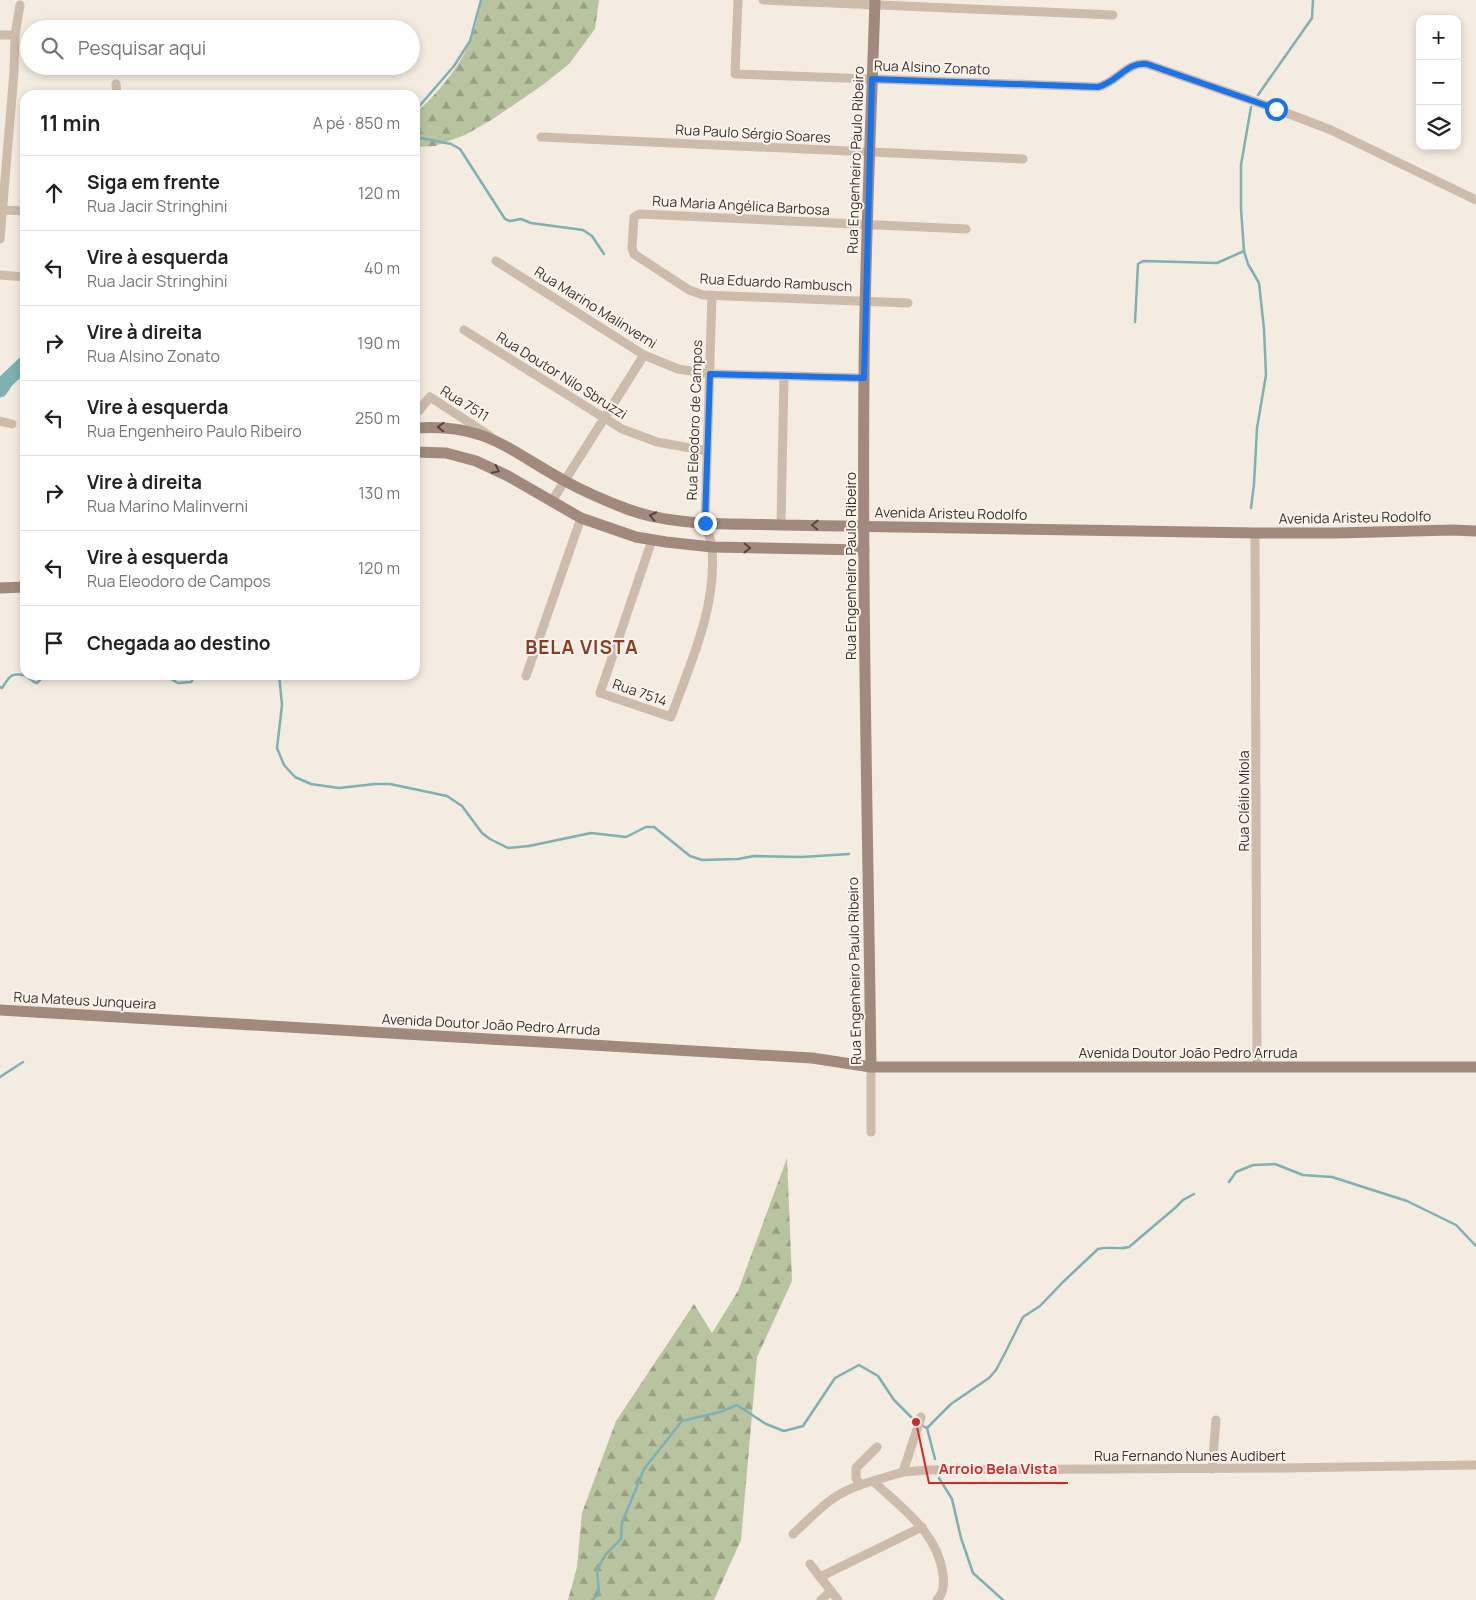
<!DOCTYPE html>
<html lang="pt">
<head>
<meta charset="utf-8">
<style>
	body { margin:0; font-family:Manrope,sans-serif; background:#f6f6f6; color:#222 }
	.controls { position:absolute; right:15px; top:15px; display:grid; overflow:hidden; border-radius:10px; box-shadow:0 2px 8px #0003 }
	.controls button { width:45px; height:45px; display:grid; place-items:center; padding:0; border:0; border-bottom:1px solid #e0e0e0; background:#fff; color:#222; font:25px sans-serif }
	.stop { position:absolute; width:15px; height:15px; margin:-11px; border:4px solid #1a73e8; border-radius:50%; background:#fff }
	.stop.end { background:#1a73e8; border-color:#fff; box-shadow:0 1px 5px #0008 }
	.list { margin:0; padding:0; list-style:none }
	h2 { display:flex; justify-content:space-between; align-items:center; height:65px; margin:0; padding:0 20px; font-size:21px }
	h2 small { font-size:16px; font-weight:400; color:#767676 }
	.list li { display:grid; grid-template-columns:32px 1fr auto; gap:15px; align-items:center; box-sizing:border-box; height:75px; padding:0 20px; border-top:1px solid #e0e0e0 }
	.list b { display:block; font-size:19px; white-space:nowrap }
	.list p { margin:0; font-size:16px; white-space:nowrap; color:#767676 }
	.list em { font-size:16px; font-style:normal; color:#767676 }
	.icon { flex:none; width:28px; height:28px; fill:none; stroke:currentColor; stroke-width:2; stroke-linecap:round; stroke-linejoin:round }
	.map { position:relative; flex:none; width:1476px; height:1600px; overflow:hidden }
	.search { position:absolute; background:#fff; box-shadow:0 2px 8px #0003; left:20px; top:20px; width:400px; height:55px; display:flex; align-items:center; gap:12px; box-sizing:border-box; padding:0 18px; border-radius:28px; color:#767676; font-size:19px }
	.panel { position:absolute; background:#fff; box-shadow:0 2px 8px #0003; left:20px; top:90px; width:400px; height:590px; border-radius:15px }
	.map>svg:first-child { display:block }
</style>
</head>
<body>
<div class="map">
<svg width="1476" height="1600" viewBox="0 0 1476 1600">
	<defs>
		<pattern id="forest-firs" width="22" height="20" patternUnits="userSpaceOnUse" patternTransform="scale(1.25)"><rect width="22" height="20" fill="#b8c4a0"/><path d="M5 1l3.5 6h-7zM16 11l3.5 6h-7z" fill="#97a083"/></pattern>
	</defs>
	<rect width="100%" height="100%" fill="#f4ebe1"/>
	<!-- forest -->
	<g fill="url(#forest-firs)">
		<path d="M481 0H599L595 29 569 64 544 84 493 119 465 135 435 146 417 147 415 145V114C450 81 475 49 481 0Z"/>
		<polygon points="787,1158 792,1281 757,1357 741,1540 714,1600 568,1600 577,1567 582,1513 616,1421 694,1304 712,1333 738,1291"/>
	</g>
	<g fill="none" stroke-linecap="round" stroke-linejoin="round">
		<!-- stream -->
		<g stroke="#7fb0b2" stroke-width="2.5">
			<polyline points="1258,95 1312,18 1313,0"/>
			<polyline points="415,111 454,66 470,41 481,0"/>
			<polyline points="415,137 451,144 460,149 505,219 510,221 521,219 531,223 583,230 592,236 604,254"/>
			<polyline points="1135,322 1138,264 1143,261 1217,263 1244,251"/>
			<polyline points="1251,508 1254,484 1257,428 1266,375 1264,329 1259,283 1248,264 1244,251 1241,209 1241,165 1251,107"/>
			<polyline points="25,675 34,682 37,683 45,675"/>
			<polyline points="164,675 178,683 191,682 196,675"/>
			<polyline points="279,675 282,705 277,748 284,765 295,777 311,784 339,788 375,784 390,784 447,796 462,806 482,833 490,839 508,848 529,846 591,833 626,837 646,827 654,827 690,856 702,860 738,859 754,856 802,857 849,854"/>
			<path d="M0 687 2 688C10 676 10 673 25 675"/>
			<polyline points="0,1077 23,1062"/>
			<polyline points="1229,1182 1236,1172 1253,1165 1275,1164 1303,1175 1332,1177 1407,1201 1456,1225 1476,1246"/>
			<polyline points="921,1425 927,1428 935,1459"/>
			<path d="M927 1428 951 1404 989 1378 996 1370 1005 1353 1023 1317 1040 1306 1063 1282 1098 1249C1108 1246 1119 1250 1129 1247L1175 1208 1183 1200 1194 1194"/>
			<polyline points="939,1478 952,1499 961,1538 973,1573 1003,1600"/>
			<polyline points="592,1600 599,1594 597,1569 606,1554 621,1539 622,1523 644,1469 682,1421 720,1412 737,1405 766,1424 784,1431 803,1426 835,1378 859,1365 878,1376 894,1400 916,1422"/>
		</g>
		<!-- river -->
		<polyline stroke="#7fb0b2" stroke-width="15" points="0,390 6,381 25,363"/>
		<!-- street -->
		<g stroke="#cdbbac" stroke-width="9">
			<path d="M738 0 735 74 1098 87C1119 81 1126 62 1147 64L1276 109 1331 130 1476 200"/>
			<polyline points="763,0 1113,15"/>
			<polyline points="0,35 15,35"/>
			<polyline points="116,84 117,95"/>
			<polyline points="541,137 1023,159"/>
			<polyline points="3,210 25,211"/>
			<polyline points="0,239 14,72 15,35 20,5"/>
			<polyline points="496,261 644,355 678,369 710,374 864,378"/>
			<polyline points="0,275 25,277"/>
			<polyline points="908,303 703,295 689,290 634,254 632,248 634,217 639,214 966,229"/>
			<polyline points="464,330 622,429 657,442 707,451"/>
			<polyline points="415,415 430,397 490,436"/>
			<polyline points="0,421 12,424"/>
			<polyline points="552,501 644,355"/>
			<polyline points="781,525 784,376"/>
			<polyline points="1255,533 1257,1067"/>
			<path d="M652 540 600 693 671 717C690 664 717 607 712 549 712 540 707 531 705 523L712 295"/>
			<polyline points="526,676 581,518"/>
			<polyline points="871,1067 871,1132"/>
			<polyline points="1212,1469 1216,1420"/>
			<polyline points="903,1472 928,1470 1282,1468 1476,1465"/>
			<path d="M874 1482C903 1509 937 1532 943 1574 944 1584 944 1593 937 1600"/>
			<polyline points="860,1485 856,1478 856,1468 877,1447"/>
			<path d="M793 1534C809 1520 824 1502 844 1492 860 1483 885 1478 903 1472L921 1417"/>
			<polyline points="810,1564 838,1600"/>
			<polyline points="820,1577 922,1527"/>
			<polyline points="821,1600 831,1591"/>
		</g>
		<!-- secondary -->
		<g stroke="#a18a7d" stroke-width="11">
			<path d="M415 428C486 423 508 450 565 481 585 492 606 501 627 509 676 527 731 523 781 525L1255 533H1337L1452 530 1476 531"/>
			<polyline points="415,452 446,453 476,461 508,476 581,518 636,537 666,542 712,547 864,550"/>
			<polyline points="0,588 25,587"/>
			<polyline points="0,1010 812,1058 871,1067 1476,1067"/>
			<path d="M871 1067C868 837 862 606 864 375 865 250 871 125 875 0"/>
		</g>
	</g>
	<!-- one-way arrows -->
	<defs><path id="oneway-chevron" d="M-2-3.5L2.5 0L-2 3.5" fill="none" stroke-width="1.6" stroke-linecap="round" stroke-linejoin="round" transform="scale(1.25)"/></defs>
	<g stroke="#544640">
		<use href="#oneway-chevron" transform="translate(441 427) rotate(-178)"/>
		<use href="#oneway-chevron" transform="translate(496 470) rotate(26)"/>
		<use href="#oneway-chevron" transform="translate(653 516) rotate(-168)"/>
		<use href="#oneway-chevron" transform="translate(815 525) rotate(-179)"/>
		<use href="#oneway-chevron" transform="translate(747 548) rotate(1)"/>
	</g>
	<g fill="none" stroke-linecap="round" stroke-linejoin="round">
		<!-- route -->
		<path stroke="#1a73e8" stroke-width="6" d="M705 523 710 374 864 378 872 79 1098 87C1119 81 1126 62 1147 64L1276 109"/>
	</g>
	<g text-anchor="middle" dominant-baseline="central" stroke-width="4" stroke-linejoin="round" paint-order="stroke">
		<!-- street labels -->
		<g font-size="14" fill="#3b302b" stroke="#fbf5ee">
			<text transform="translate(932 67) rotate(2)">Rua Alsino Zonato</text>
			<text transform="translate(753 133) rotate(3)">Rua Paulo Sérgio Soares</text>
			<text transform="translate(855 160) rotate(-88)">Rua Engenheiro Paulo Ribeiro</text>
			<text transform="translate(741 205) rotate(3)">Rua Maria Angélica Barbosa</text>
			<text transform="translate(776 282) rotate(3)">Rua Eduardo Rambusch</text>
			<text transform="translate(596 307) rotate(32)">Rua Marino Malinverni</text>
			<text transform="translate(562 375) rotate(32)">Rua Doutor Nilo Sbruzzi</text>
			<text transform="translate(465 403) rotate(32)">Rua 7511</text>
			<text transform="translate(694 420) rotate(-88)">Rua Eleodoro de Campos</text>
			<text transform="translate(951 513) rotate(1)">Avenida Aristeu Rodolfo</text>
			<text transform="translate(1355 517) rotate(-1)">Avenida Aristeu Rodolfo</text>
			<text transform="translate(850 566) rotate(-90)">Rua Engenheiro Paulo Ribeiro</text>
			<text transform="translate(640 692) rotate(19)">Rua 7514</text>
			<text transform="translate(1243 801) rotate(-90)">Rua Clélio Miola</text>
			<text transform="translate(854 971) rotate(-91)">Rua Engenheiro Paulo Ribeiro</text>
			<text transform="translate(85 1000) rotate(3)">Rua Mateus Junqueira</text>
			<text transform="translate(491 1024) rotate(3)">Avenida Doutor João Pedro Arruda</text>
			<text x="1188" y="1052">Avenida Doutor João Pedro Arruda</text>
			<text x="1190" y="1455">Rua Fernando Nunes Audibert</text>
		</g>
		<!-- district labels -->
		<g font-size="19" font-weight="bold" letter-spacing="1" fill="#8c3b22" stroke="#fbf5ee">
			<text x="582" y="647">BELA VISTA</text>
		</g>
	</g>
	<!-- callouts -->
	<path fill="none" stroke="#d62828" stroke-width="2" d="M916 1422L929 1483H1068"/>
	<circle fill="#d62828" stroke="#fbf5ee" stroke-width="2" cx="916" cy="1422" r="5"/>
	<g font-size="15" text-anchor="middle" font-weight="bold" fill="#d62828" stroke="#fbf5ee" stroke-width="4" stroke-linejoin="round" paint-order="stroke">
		<text x="998" y="1474">Arroio Bela Vista</text>
	</g>
</svg>
<div class="controls">
<button>+</button>
<button>−</button>
<button><svg class="icon" aria-label="layers" viewBox="0 0 24 24"><path d="M12 4l9 5-9 5-9-5zM3 14l9 5 9-5"/></svg></button>
</div>
<div class="stop" style="left:1276px;top:109px"></div>
<div class="stop end" style="left:705px;top:523px"></div>
<div class="search"><svg class="icon" aria-label="search" viewBox="0 0 24 24"><circle cx="10" cy="10" r="6"/><path d="M15 15l6 6"/></svg>Pesquisar aqui</div>
<section class="panel">
<h2>11 min<small>A pé · 850 m</small></h2>
<ul class="list">
<li><svg class="icon" aria-label="ahead" viewBox="0 0 24 24"><path d="M12 20V5M6 11l6-6 6 6"/></svg><div><b>Siga em frente</b><p>Rua Jacir Stringhini</p></div><em>120 m</em></li>
<li><svg class="icon" aria-label="left" viewBox="0 0 24 24"><path d="M17 20v-9H6M10 6l-5 5 5 5"/></svg><div><b>Vire à esquerda</b><p>Rua Jacir Stringhini</p></div><em>40 m</em></li>
<li><svg class="icon" aria-label="right" viewBox="0 0 24 24"><path d="M7 20v-9h11M14 6l5 5-5 5"/></svg><div><b>Vire à direita</b><p>Rua Alsino Zonato</p></div><em>190 m</em></li>
<li><svg class="icon" aria-label="left" viewBox="0 0 24 24"><path d="M17 20v-9H6M10 6l-5 5 5 5"/></svg><div><b>Vire à esquerda</b><p>Rua Engenheiro Paulo Ribeiro</p></div><em>250 m</em></li>
<li><svg class="icon" aria-label="right" viewBox="0 0 24 24"><path d="M7 20v-9h11M14 6l5 5-5 5"/></svg><div><b>Vire à direita</b><p>Rua Marino Malinverni</p></div><em>130 m</em></li>
<li><svg class="icon" aria-label="left" viewBox="0 0 24 24"><path d="M17 20v-9H6M10 6l-5 5 5 5"/></svg><div><b>Vire à esquerda</b><p>Rua Eleodoro de Campos</p></div><em>120 m</em></li>
<li><svg class="icon" aria-label="arrive" viewBox="0 0 24 24"><path d="M6 21V4h12l-3 4 3 4H6"/></svg><div><b>Chegada ao destino</b></div></li>
</ul>
</section>
</div>
</body>
</html>
